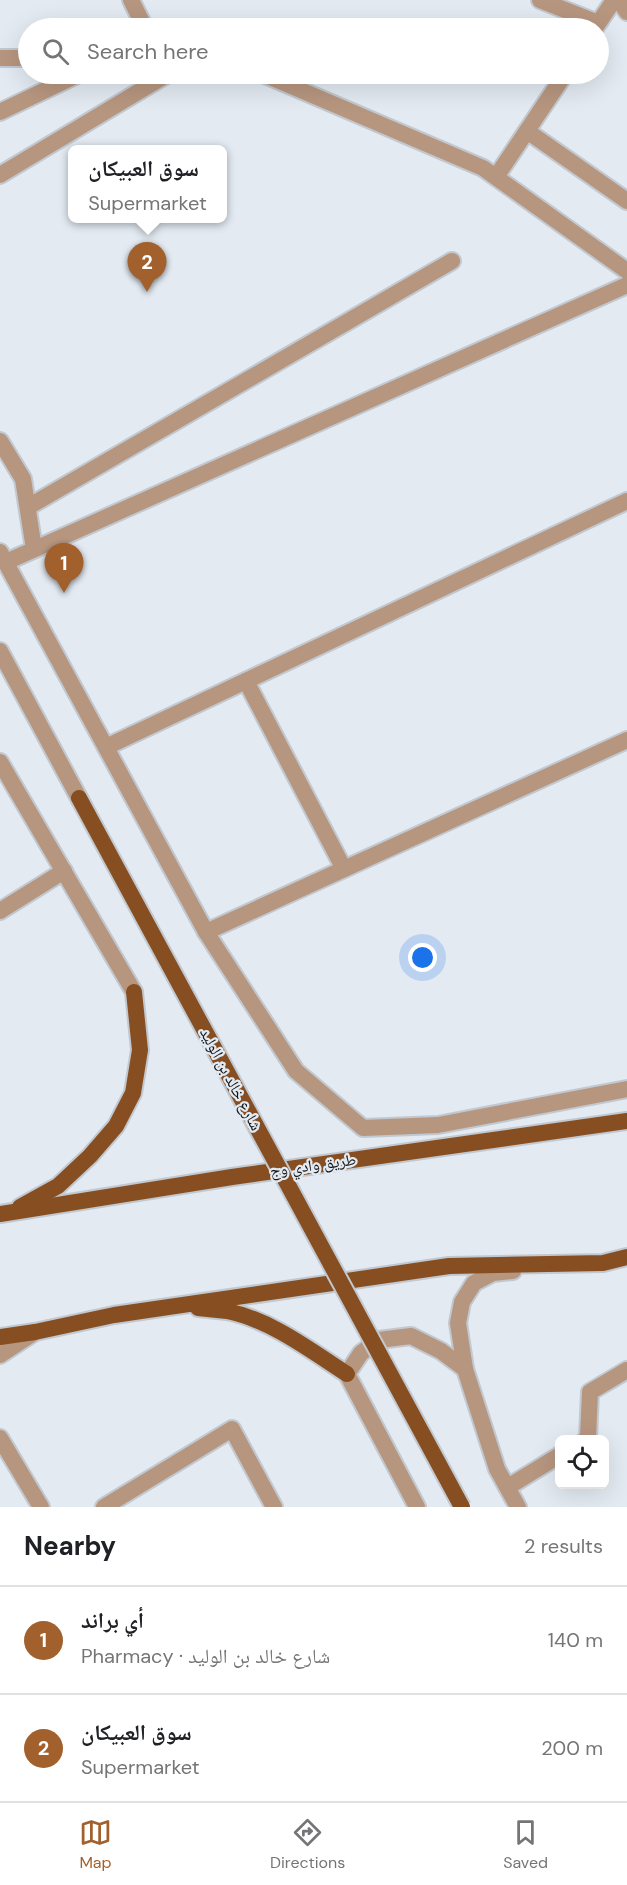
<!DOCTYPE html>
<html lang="en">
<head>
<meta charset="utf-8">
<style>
	body { margin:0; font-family:"DM Sans","Noto Naskh Arabic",sans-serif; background:#f2f2f2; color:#202124 }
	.controls { position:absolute; right:18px; bottom:18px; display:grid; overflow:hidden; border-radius:9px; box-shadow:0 6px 24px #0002 }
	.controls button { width:54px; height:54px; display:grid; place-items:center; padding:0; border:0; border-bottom:2px solid #e0e0e0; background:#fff; color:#202124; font:30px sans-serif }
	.you { position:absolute; left:423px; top:958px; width:21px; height:21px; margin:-15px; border:4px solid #fff; border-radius:50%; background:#1a73e8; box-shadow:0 0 0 9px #1a73e833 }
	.badge { display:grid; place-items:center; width:39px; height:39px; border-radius:50%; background:#a1602c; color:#fff; font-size:20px; font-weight:700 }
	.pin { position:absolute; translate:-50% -50px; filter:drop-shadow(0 2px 3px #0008) }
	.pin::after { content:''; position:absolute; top:32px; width:21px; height:18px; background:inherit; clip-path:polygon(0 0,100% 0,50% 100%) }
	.popup { position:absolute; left:68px; top:145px; width:159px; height:78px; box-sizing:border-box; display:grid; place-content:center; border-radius:9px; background:#fff; filter:drop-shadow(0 2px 4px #0005); font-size:20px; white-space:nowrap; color:#757577 }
	.popup b { font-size:22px; color:#202124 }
	.popup::after { content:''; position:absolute; left:50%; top:100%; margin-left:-12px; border:12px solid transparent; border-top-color:#fff }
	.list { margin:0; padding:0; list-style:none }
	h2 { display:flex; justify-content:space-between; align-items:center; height:78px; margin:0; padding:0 24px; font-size:26px }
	h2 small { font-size:20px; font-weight:400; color:#757577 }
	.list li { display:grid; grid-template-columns:39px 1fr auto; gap:18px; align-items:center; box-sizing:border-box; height:108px; padding:0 24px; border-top:2px solid #e0e0e0 }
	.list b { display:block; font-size:22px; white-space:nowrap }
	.list p { margin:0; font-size:20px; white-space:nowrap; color:#757577 }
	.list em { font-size:20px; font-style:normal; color:#757577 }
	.icon { flex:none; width:33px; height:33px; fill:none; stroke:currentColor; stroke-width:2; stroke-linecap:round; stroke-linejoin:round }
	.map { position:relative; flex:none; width:627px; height:1507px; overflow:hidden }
	.search { position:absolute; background:#fff; box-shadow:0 6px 24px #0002; left:18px; right:18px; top:18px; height:66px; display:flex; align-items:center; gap:15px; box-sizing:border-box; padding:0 21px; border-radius:33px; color:#757577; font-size:22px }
	.sheet { height:294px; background:#fff }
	nav { display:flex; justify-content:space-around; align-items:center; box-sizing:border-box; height:84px; border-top:2px solid #e0e0e0; background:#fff; font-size:16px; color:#757577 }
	nav a { display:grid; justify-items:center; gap:3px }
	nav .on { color:#a1602c }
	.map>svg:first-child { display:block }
</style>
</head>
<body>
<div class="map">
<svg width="627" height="1507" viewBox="0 0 627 1507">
	<rect width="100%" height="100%" fill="#e3eaf2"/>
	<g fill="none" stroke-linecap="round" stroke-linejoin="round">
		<defs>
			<g id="minor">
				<polyline points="131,0 145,28"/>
				<polyline points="540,0 598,23"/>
				<polyline points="619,0 627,12"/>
				<polyline points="595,28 614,0"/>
				<polyline points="0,58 28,58"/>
				<polyline points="263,74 483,168 627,271"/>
				<polyline points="0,112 79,74"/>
				<polyline points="527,131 627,201"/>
				<polyline points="0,175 168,74"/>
				<polyline points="496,177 565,74"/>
				<polyline points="0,441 23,479 34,549"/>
				<polyline points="28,507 452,261"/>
				<polyline points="6,562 627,285"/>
				<polyline points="246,681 344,869"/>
				<polyline points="106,747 627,501"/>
				<polyline points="0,762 134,992"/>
				<polyline points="0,911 64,871"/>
				<polyline points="206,932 627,740"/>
				<polyline points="513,1271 493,1273 474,1283 462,1302 458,1323 465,1369 497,1469 518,1507"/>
				<polyline points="0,1355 35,1332"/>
				<polyline points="0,1438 41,1507"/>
				<polyline points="585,1440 588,1438 590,1392 627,1370"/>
				<polyline points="508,1487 560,1455"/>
				<polyline points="104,1507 232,1429 274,1507"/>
				<polyline points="417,1507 347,1374 361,1353 379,1340 411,1336 441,1351 465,1369"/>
			</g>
			<g id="tertiary">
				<polyline points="0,552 206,932 296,1071 363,1128 438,1125 627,1089"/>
				<polyline points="0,651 79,798"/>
			</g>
			<g id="primary">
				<polyline points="20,1207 58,1186 90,1156 116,1126 133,1093 140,1050 134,992"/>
				<polyline points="0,1214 232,1177 627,1121"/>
				<path d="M198 1308C208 1309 217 1310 227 1311 271 1320 310 1350 347 1374"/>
				<polyline points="0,1337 35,1332 114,1315 449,1266 603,1263 627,1257"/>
			</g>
		</defs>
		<!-- minor casing -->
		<use href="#minor" stroke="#c2c8cf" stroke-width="20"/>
		<!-- tertiary casing -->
		<use href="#tertiary" stroke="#c2c8cf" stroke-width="20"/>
		<!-- primary casing -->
		<use href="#primary" stroke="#c2c8cf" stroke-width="20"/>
		<!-- minor -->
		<use href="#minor" stroke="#b7967f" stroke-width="16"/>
		<!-- tertiary -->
		<use href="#tertiary" stroke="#b7967f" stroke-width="16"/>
		<!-- primary -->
		<use href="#primary" stroke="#874f21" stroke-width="16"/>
		<defs>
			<polyline id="primary-bridge" points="79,798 462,1507"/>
		</defs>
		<!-- primary-bridge casing -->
		<use href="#primary-bridge" stroke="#c2c8cf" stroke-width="20" stroke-linecap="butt"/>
		<!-- primary-bridge -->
		<use href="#primary-bridge" stroke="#874f21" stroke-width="16"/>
	</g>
	<g text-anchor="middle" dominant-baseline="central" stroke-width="4.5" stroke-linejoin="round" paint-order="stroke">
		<!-- street labels -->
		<g font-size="16" fill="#131619" stroke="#e3eaf2">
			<text transform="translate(231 1079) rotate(62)">شارع خالد بن الوليد</text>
			<text transform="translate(313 1165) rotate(-8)">طريق وادي وج</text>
		</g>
	</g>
</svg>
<div class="controls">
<button><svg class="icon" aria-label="locate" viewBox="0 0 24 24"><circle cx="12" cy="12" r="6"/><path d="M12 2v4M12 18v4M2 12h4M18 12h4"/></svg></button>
</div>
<div class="you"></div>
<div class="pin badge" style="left:64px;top:593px">1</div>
<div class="pin badge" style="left:147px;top:292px">2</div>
<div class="popup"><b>سوق العبيكان</b>Supermarket</div>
<div class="search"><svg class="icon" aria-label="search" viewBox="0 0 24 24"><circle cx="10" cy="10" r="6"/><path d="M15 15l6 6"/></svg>Search here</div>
</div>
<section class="sheet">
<h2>Nearby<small>2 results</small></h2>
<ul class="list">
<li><span class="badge">1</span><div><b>أي براند</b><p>Pharmacy · شارع خالد بن الوليد</p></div><em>140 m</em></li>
<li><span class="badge">2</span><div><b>سوق العبيكان</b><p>Supermarket</p></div><em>200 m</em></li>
</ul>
</section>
<nav>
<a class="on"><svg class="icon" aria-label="map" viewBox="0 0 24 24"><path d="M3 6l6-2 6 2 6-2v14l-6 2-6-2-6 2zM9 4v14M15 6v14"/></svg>Map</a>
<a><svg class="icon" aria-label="directions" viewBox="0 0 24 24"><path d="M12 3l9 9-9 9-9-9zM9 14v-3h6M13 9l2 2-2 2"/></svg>Directions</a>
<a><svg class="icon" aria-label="saved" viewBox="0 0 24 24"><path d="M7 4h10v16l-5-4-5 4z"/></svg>Saved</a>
</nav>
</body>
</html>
